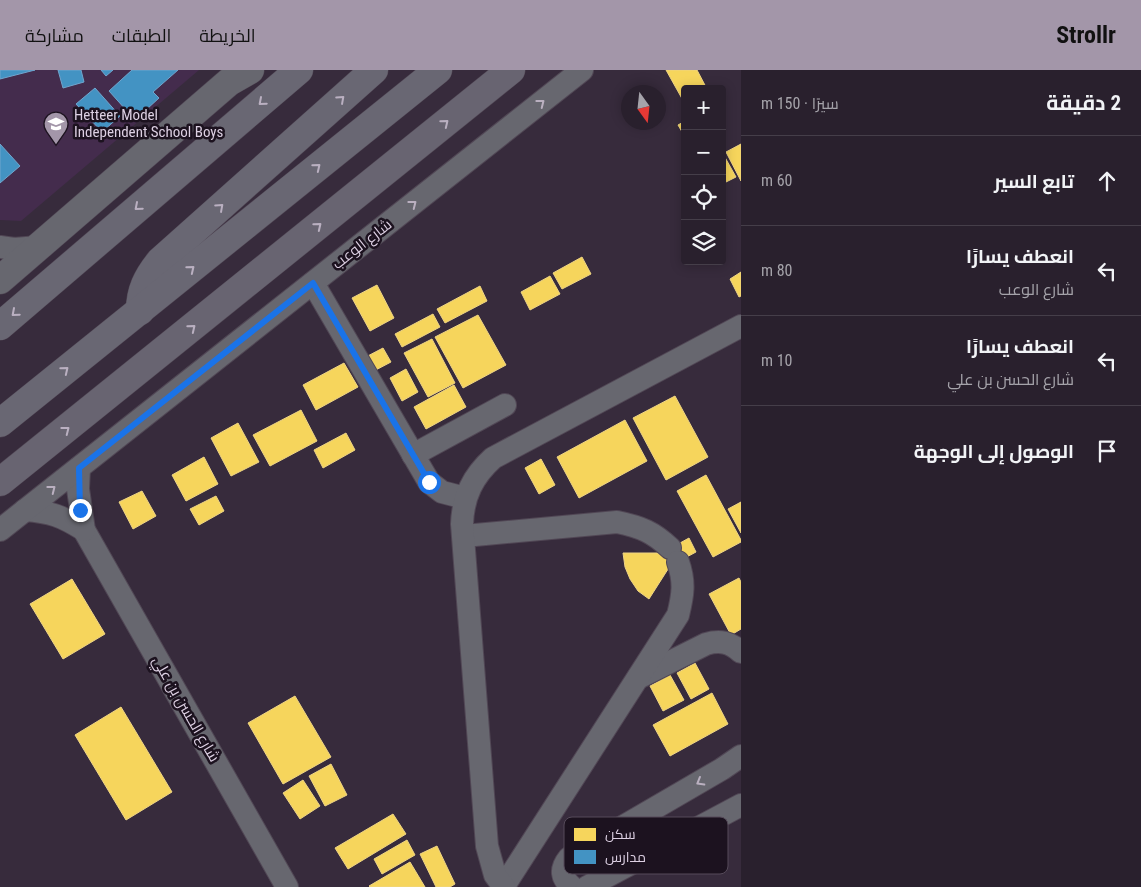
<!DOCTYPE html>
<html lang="ar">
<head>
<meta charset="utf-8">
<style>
	body { margin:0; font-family:"Roboto Condensed",Cairo,sans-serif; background:#352d39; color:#f1f3f6; direction:rtl }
	.controls { position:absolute; right:15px; top:15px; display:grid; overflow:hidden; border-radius:5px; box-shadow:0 2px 12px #0003 }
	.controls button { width:45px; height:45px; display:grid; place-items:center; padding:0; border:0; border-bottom:1px solid #453e49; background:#29202d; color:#f1f3f6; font:25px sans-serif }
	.compass { position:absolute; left:621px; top:15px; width:45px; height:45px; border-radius:50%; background:#29202d; box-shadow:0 2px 12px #0003; rotate:165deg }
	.stop { position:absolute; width:15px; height:15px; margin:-11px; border:4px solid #1a73e8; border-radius:50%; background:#fff }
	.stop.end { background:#1a73e8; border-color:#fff; box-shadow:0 1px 5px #0008 }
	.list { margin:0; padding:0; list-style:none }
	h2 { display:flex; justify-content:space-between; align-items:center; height:65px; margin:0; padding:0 20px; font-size:21px }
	h2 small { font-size:16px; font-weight:400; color:#a5a3aa }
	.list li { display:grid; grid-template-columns:32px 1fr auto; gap:15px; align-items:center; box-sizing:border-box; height:90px; padding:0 20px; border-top:1px solid #453e49 }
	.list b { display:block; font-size:19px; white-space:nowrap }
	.list p { margin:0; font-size:16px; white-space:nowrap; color:#a5a3aa }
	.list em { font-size:16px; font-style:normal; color:#a5a3aa }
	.icon { flex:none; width:28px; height:28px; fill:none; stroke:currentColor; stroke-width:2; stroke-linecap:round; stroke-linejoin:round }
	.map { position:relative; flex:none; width:741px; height:817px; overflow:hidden; direction:ltr }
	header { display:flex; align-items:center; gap:30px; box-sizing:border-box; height:70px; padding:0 25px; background:#a396a9; color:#111 }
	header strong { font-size:24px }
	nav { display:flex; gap:28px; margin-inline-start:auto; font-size:18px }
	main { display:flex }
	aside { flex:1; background:#29202d }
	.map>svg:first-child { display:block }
</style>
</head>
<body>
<header>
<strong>Strollr</strong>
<nav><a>الخريطة</a><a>الطبقات</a><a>مشاركة</a></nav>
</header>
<main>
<aside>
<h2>2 دقيقة<small>سيرًا · 150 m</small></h2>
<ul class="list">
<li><svg class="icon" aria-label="ahead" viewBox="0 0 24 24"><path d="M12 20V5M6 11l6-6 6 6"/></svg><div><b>تابع السير</b></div><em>60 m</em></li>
<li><svg class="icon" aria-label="left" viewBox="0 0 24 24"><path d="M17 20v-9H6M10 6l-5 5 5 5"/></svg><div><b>انعطف يسارًا</b><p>شارع الوعب</p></div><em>80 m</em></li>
<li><svg class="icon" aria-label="left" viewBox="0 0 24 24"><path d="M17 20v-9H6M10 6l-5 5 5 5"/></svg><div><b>انعطف يسارًا</b><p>شارع الحسن بن علي</p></div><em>10 m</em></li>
<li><svg class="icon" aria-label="arrive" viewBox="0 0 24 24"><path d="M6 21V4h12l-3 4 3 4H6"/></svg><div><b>الوصول إلى الوجهة</b></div></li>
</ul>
</aside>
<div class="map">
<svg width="741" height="817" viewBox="0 0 741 817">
	<rect width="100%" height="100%" fill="#372b3c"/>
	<!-- built -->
	<polygon fill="#442c4d" points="0,0 199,0 21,151 0,150"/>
	<!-- homes -->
	<g fill="#f6d55c" stroke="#eed484">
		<polygon points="666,0 697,0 707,19 685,19 685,34"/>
		<polygon points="685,51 685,67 678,55"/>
		<polygon points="741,74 741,111 726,82"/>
		<polygon points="722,82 736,107 722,114"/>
		<polygon points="582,187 591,204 562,219 553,203"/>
		<polygon points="741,202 741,226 739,227 730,209"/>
		<polygon points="550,206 560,224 530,240 521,222"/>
		<polygon points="377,215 394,248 370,261 352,228"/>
		<polygon points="480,216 487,231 445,253 437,239"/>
		<polygon points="433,244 440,257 402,277 395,264"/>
		<polygon points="478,245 506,295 463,318 435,267"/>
		<polygon points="432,269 455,313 428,327 404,283"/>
		<polygon points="383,278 391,292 370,303 362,289"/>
		<polygon points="344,293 358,317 316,340 303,315"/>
		<polygon points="406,299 418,322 402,331 390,308"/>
		<polygon points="454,315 466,337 426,359 414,337"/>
		<polygon points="675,326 708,387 666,410 633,348"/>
		<polygon points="301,340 317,371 270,396 253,365"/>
		<polygon points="625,350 647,391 579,428 557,387"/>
		<polygon points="238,353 259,392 231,406 211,368"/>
		<polygon points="346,363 355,380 323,398 314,380"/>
		<polygon points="204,387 218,414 186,431 172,405"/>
		<polygon points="541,389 555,415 539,424 525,398"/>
		<polygon points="706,405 741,470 741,472 713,487 677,421"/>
		<polygon points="142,421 156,446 133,459 119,432"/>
		<polygon points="216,426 224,441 199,455 190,439"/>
		<polygon points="741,432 741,463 728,439"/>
		<polygon points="689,468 696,482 670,496 649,529 638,521 630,509 625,497 623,483 662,483"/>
		<polygon points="739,508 741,512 741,559 731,565 709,524"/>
		<polygon points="72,509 105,564 63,589 30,534"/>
		<polygon points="695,593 709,619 691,629 677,603"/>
		<polygon points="670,605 684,630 663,641 650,616"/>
		<polygon points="712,623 728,654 670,686 653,655"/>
		<polygon points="295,626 331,687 283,714 248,653"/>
		<polygon points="121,637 172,722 126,750 75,665"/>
		<polygon points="331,694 347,725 325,736 309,706"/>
		<polygon points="303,710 320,736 300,749 283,723"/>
		<polygon points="393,744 406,764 348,799 335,778"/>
		<polygon points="407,770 415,785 382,804 374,789"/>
		<polygon points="437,776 455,814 450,817 436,817 420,784"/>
		<polygon points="410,792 425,817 370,817 369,816"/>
	</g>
	<!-- schools -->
	<g fill="#4393c3" stroke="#71a5cd">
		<polygon points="0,0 35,0 0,9"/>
		<polygon points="58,0 81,0 84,12 63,18"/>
		<polygon points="101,0 113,0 106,6"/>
		<polygon points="132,0 178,0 153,22 159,28 135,50 109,21"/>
		<polygon points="95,18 120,46 102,62 76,34"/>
		<polygon points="0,74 20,96 0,113"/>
	</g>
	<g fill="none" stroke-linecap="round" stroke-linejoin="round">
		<defs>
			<g id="minor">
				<polyline points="0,177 14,179 39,177"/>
				<polyline points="313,213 429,412 442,422 465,428"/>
				<polyline points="413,385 505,335"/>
				<polyline points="79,398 78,419 84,460 287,817"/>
				<path d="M25 440C51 442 62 446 84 460"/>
				<polyline points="0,460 582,0"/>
				<path d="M464 466 617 452C641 457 653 462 670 478"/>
				<path d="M638 608 706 574C720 570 730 572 741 582"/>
				<path d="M504 816 678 545C683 525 685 512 678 492"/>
				<path d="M504 817 495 805 487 776 462 454C463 426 473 406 493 388L741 256"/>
				<path d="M572 817C561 808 560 799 569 788L722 699 741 686"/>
				<polyline points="587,817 741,735"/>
			</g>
			<polyline id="tertiary" points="0,210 229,12 250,0"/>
			<g id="primary">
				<path d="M140 241C140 221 147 207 160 191L374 0"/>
				<polyline points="0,256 299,0"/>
				<polyline points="0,353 438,0"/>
			</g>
			<polyline id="trunk" points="0,412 511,0"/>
		</defs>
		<!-- minor casing -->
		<use href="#minor" stroke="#514755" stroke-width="24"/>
		<!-- tertiary casing -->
		<use href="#tertiary" stroke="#514755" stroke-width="29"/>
		<!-- primary casing -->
		<use href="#primary" stroke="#514755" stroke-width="29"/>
		<!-- trunk casing -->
		<use href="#trunk" stroke="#514755" stroke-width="29"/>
		<!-- minor -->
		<use href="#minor" stroke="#67676f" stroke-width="22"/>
		<!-- tertiary -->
		<use href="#tertiary" stroke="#67676f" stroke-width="28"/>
		<!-- primary -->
		<use href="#primary" stroke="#696773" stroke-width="28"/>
		<!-- trunk -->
		<use href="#trunk" stroke="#686471" stroke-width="28"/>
	</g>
	<!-- one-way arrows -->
	<defs><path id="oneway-chevron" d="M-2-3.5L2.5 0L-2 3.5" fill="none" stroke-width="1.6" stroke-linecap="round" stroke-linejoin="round" transform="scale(1.25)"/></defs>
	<g stroke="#bab0c1">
		<use href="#oneway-chevron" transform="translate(341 29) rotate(-42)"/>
		<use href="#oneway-chevron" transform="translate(262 32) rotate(139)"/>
		<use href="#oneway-chevron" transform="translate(445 53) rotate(-39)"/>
		<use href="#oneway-chevron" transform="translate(317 97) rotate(-39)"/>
		<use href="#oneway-chevron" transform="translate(138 137) rotate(139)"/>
		<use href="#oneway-chevron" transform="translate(220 137) rotate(-42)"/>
		<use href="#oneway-chevron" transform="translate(318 156) rotate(-39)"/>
		<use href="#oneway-chevron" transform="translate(191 199) rotate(-39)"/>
		<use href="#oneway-chevron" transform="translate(15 243) rotate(139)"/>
		<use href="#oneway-chevron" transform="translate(192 258) rotate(-39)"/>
		<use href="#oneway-chevron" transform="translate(65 300) rotate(-39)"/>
		<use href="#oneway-chevron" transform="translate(66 360) rotate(-38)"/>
	</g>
	<g stroke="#bab0c0">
		<use href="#oneway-chevron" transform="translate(541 33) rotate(-38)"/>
		<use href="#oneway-chevron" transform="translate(413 134) rotate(-38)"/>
		<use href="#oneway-chevron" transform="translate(52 419) rotate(-38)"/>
		<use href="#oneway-chevron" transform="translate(700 712) rotate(150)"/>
	</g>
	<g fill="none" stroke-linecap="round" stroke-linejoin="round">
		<!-- route -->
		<polyline stroke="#1a73e8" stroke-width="6" points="80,440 79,398 313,213 429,412"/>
	</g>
	<!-- icons -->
	<defs>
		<symbol id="school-pin" viewBox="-11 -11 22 30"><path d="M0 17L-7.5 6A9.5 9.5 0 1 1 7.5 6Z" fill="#a396a9" stroke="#1c121f"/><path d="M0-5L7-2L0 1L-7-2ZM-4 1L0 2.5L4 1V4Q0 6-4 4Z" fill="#fff"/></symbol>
	</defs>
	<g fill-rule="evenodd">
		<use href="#school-pin" x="42" y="40" width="28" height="38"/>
	</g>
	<g text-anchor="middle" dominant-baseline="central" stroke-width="5" stroke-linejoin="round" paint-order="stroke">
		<!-- poi labels -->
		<g font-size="15" fill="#ddd0e3" stroke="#1c121f" text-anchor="start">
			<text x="74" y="45">Hetteer Model<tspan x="74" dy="17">Independent School Boys</tspan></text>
		</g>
		<!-- street labels -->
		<g font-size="15" fill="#ddd0e3" stroke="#1c121f">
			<text transform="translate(362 174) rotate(-38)">شارع الوعب</text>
			<text transform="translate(186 639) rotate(60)">شارع الحسن بن علي</text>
		</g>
	</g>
	<!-- legend -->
	<rect x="564" y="747" width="164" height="57" rx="8" fill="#1c121f" stroke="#564b5a" stroke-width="1"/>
	<rect x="574" y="758" width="22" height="13" fill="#f6d55c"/>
	<rect x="574" y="780" width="22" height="14" fill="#4393c3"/>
	<g font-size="14" fill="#ddd0e3">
		<text x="605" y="769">سكن</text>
		<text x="605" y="792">مدارس</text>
	</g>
</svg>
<div class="controls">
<button>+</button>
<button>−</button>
<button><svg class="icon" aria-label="locate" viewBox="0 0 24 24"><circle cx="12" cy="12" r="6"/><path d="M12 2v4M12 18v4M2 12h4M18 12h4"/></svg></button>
<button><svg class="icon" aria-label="layers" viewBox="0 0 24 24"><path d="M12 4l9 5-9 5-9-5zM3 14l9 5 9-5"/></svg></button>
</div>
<svg class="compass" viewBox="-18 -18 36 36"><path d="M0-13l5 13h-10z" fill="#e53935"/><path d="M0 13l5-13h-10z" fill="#a5a3aa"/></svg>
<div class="stop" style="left:429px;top:412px"></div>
<div class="stop end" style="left:80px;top:440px"></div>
</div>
</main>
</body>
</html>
